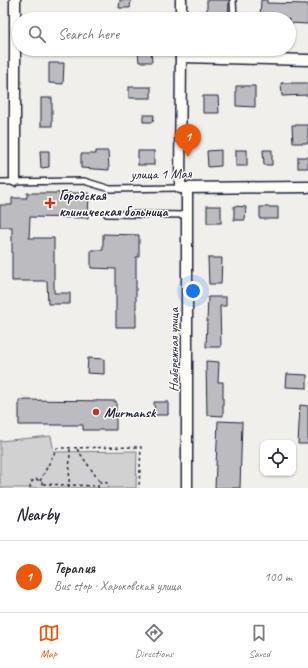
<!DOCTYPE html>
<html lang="en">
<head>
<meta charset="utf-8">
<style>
	body { margin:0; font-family:Caveat,sans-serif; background:#f7f7f7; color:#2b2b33 }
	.controls { position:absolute; right:12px; bottom:12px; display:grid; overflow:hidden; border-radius:8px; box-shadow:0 1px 3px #0004 }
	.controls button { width:36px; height:36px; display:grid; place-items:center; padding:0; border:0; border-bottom:1px solid #e1e1e2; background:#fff; color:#2b2b33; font:20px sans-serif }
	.you { position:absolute; left:193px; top:291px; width:14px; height:14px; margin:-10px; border:3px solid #fff; border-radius:50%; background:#1a73e8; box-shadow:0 0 0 6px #1a73e833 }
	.badge { display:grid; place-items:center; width:26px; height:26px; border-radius:50%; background:#ea580c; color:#fff; font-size:13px; font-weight:700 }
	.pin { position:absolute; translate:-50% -33px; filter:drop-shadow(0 1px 2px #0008) }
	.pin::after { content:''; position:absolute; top:21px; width:14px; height:12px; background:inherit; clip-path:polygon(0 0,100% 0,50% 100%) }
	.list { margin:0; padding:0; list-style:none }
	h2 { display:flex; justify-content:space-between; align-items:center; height:52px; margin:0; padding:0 16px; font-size:17px }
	h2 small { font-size:13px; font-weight:400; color:#7c7c81 }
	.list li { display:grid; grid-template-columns:26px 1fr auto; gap:12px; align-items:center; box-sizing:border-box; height:72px; padding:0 16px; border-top:1px solid #e1e1e2 }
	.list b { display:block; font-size:15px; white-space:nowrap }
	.list p { margin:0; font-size:13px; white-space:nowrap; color:#7c7c81 }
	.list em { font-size:13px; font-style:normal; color:#7c7c81 }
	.icon { flex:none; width:22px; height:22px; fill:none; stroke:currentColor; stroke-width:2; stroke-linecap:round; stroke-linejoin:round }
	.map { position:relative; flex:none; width:308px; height:488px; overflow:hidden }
	.search { position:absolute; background:#fff; box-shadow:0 1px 3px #0004; left:12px; right:12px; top:12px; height:44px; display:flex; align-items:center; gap:10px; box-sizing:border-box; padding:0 14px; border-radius:22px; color:#7c7c81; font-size:15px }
	.sheet { height:124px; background:#fff }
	nav { display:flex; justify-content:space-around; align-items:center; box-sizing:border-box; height:56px; border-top:1px solid #e1e1e2; background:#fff; font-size:11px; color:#7c7c81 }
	nav a { display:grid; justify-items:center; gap:2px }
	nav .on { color:#ea580c }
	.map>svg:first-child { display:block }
</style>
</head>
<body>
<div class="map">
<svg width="308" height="488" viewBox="0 0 308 488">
	<rect width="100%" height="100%" fill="#f0efec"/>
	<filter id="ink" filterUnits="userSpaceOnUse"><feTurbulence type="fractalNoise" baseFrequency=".025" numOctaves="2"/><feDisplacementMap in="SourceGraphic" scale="8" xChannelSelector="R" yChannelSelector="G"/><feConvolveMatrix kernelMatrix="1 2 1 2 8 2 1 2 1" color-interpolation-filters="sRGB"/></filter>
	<g filter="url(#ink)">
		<!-- green -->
		<polygon fill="#d2d1d1" stroke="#7a7a86" points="51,436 54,452 137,451 136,488 2,488 0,484 0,441"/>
		<!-- building -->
		<g fill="#bcbcc0" stroke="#22223b">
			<polygon points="120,0 131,0 130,8 119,8"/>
			<polygon points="207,0 229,0 228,19 207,19"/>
			<polygon points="261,0 267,0 267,3 308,4 308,24 289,23 289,19 260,19"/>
			<polygon points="151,51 152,62 139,62 138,52"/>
			<polygon points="49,63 64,63 63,84 49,83"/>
			<polygon points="281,83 308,83 308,95 282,96"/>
			<polygon points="236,86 255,86 255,107 236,106"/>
			<rect x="129" y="87" width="22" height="11"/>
			<polygon points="203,96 218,96 219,113 203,113"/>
			<rect x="41" y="98" width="11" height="28"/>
			<polygon points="143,115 154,115 153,122 143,122"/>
			<polygon points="292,125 308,125 308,143 293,143"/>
			<polygon points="221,150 221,166 208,167 207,151"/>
			<rect x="236" y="150" width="11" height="16"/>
			<polygon points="263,150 272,150 272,165 264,165"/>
			<polygon points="40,151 49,151 49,167 41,168"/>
			<polygon points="96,151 108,151 109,170 81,168 81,154 96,154"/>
			<rect x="138" y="151" width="16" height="14"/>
			<rect x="298" y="157" width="10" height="11"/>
			<polygon points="27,193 89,193 88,218 30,217 29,238 54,238 54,293 70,293 70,304 48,304 47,281 12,281 12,227 0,227 0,205 12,205 12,198 27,198"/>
			<rect x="207" y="206" width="14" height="17"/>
			<polygon points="234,206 246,207 245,220 234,220"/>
			<rect x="260" y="207" width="18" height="12"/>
			<polygon points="103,234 139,235 139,257 136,257 136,327 116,327 116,269 91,268 91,250 103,250"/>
			<polygon points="208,258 222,258 221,284 209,284"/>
			<polygon points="208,297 226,297 226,306 220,306 221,347 206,347"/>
			<polygon points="88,358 104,359 104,374 87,373"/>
			<polygon points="206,361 219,362 218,382 223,382 223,416 207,415"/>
			<polygon points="287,374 307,375 307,388 286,387"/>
			<polygon points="19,400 116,401 116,430 83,430 83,425 19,425"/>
			<polygon points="154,402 168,402 168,415 155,415"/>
			<polygon points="300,405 308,406 308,444 298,444"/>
			<polygon points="218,421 242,422 240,488 215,488"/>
		</g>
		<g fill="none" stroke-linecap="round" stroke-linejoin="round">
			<defs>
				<g id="lane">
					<polyline points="233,0 234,19"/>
					<polyline points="234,49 234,58"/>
					<polyline points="0,182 84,181 110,189 180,188"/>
					<polyline points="107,214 187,215"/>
				</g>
				<g id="street">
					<polyline points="15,0 15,181"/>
					<polyline points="181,19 181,0"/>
					<polyline points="181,49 180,188 308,187"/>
					<polyline points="181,57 308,60"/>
					<polyline points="187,488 187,188"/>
				</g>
			</defs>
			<!-- lane casing -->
			<use href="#lane" stroke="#22223b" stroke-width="8"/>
			<!-- street casing -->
			<use href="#street" stroke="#22223b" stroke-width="13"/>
			<!-- path -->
			<g stroke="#22223b" stroke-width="1.5" stroke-dasharray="3 3" stroke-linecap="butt">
				<polyline points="77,449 100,482"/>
				<polyline points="40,481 57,448 141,447 139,488"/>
				<polyline points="43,484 97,486"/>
				<polyline points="30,488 31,482 36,479 42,482 42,488"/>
				<polyline points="69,488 70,448"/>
				<polyline points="98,488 98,484 102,481 107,483 108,488"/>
			</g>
			<!-- lane -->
			<use href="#lane" stroke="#fdfcf7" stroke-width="5"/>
			<!-- street -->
			<use href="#street" stroke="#fdfcf7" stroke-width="10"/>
		</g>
	</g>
	<!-- markers -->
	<g fill="#c8321e" stroke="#fdfcf7" stroke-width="1.5">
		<path d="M48 197h4v4h4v4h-4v4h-4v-4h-4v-4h4z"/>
		<circle cx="96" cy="412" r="4"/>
	</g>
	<g text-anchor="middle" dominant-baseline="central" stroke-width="3" stroke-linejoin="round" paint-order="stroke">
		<!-- street labels -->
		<g font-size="14" fill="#22223b" stroke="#fdfcf7">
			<text transform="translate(161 174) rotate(-1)">улица 1 Мая</text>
			<text transform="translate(173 350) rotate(-90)">Набережная улица</text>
		</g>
		<!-- poi labels -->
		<g font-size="14" font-weight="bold" fill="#22223b" stroke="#fdfcf7" text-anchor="start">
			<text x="59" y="195">Городская<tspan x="59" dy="16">клиническая больница</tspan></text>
			<text x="104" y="412">Murmansk</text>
		</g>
	</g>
</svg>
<div class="controls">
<button><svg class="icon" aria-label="locate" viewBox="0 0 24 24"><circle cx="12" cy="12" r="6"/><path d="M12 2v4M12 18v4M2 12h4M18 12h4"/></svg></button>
</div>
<div class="you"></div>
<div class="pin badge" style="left:188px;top:157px">1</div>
<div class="search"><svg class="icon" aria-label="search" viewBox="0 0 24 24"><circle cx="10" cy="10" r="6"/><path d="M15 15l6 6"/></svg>Search here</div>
</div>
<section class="sheet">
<h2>Nearby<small></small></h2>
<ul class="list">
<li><span class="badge">1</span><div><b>Терапия</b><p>Bus stop · Харьковская улица</p></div><em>100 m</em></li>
</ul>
</section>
<nav>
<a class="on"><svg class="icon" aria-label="map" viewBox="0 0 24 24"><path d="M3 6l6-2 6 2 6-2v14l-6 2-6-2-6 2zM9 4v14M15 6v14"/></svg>Map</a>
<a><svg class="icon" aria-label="directions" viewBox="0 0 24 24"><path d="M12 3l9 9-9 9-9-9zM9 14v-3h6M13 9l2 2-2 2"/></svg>Directions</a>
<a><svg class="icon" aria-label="saved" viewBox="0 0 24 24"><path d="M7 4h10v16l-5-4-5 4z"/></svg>Saved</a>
</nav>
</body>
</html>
